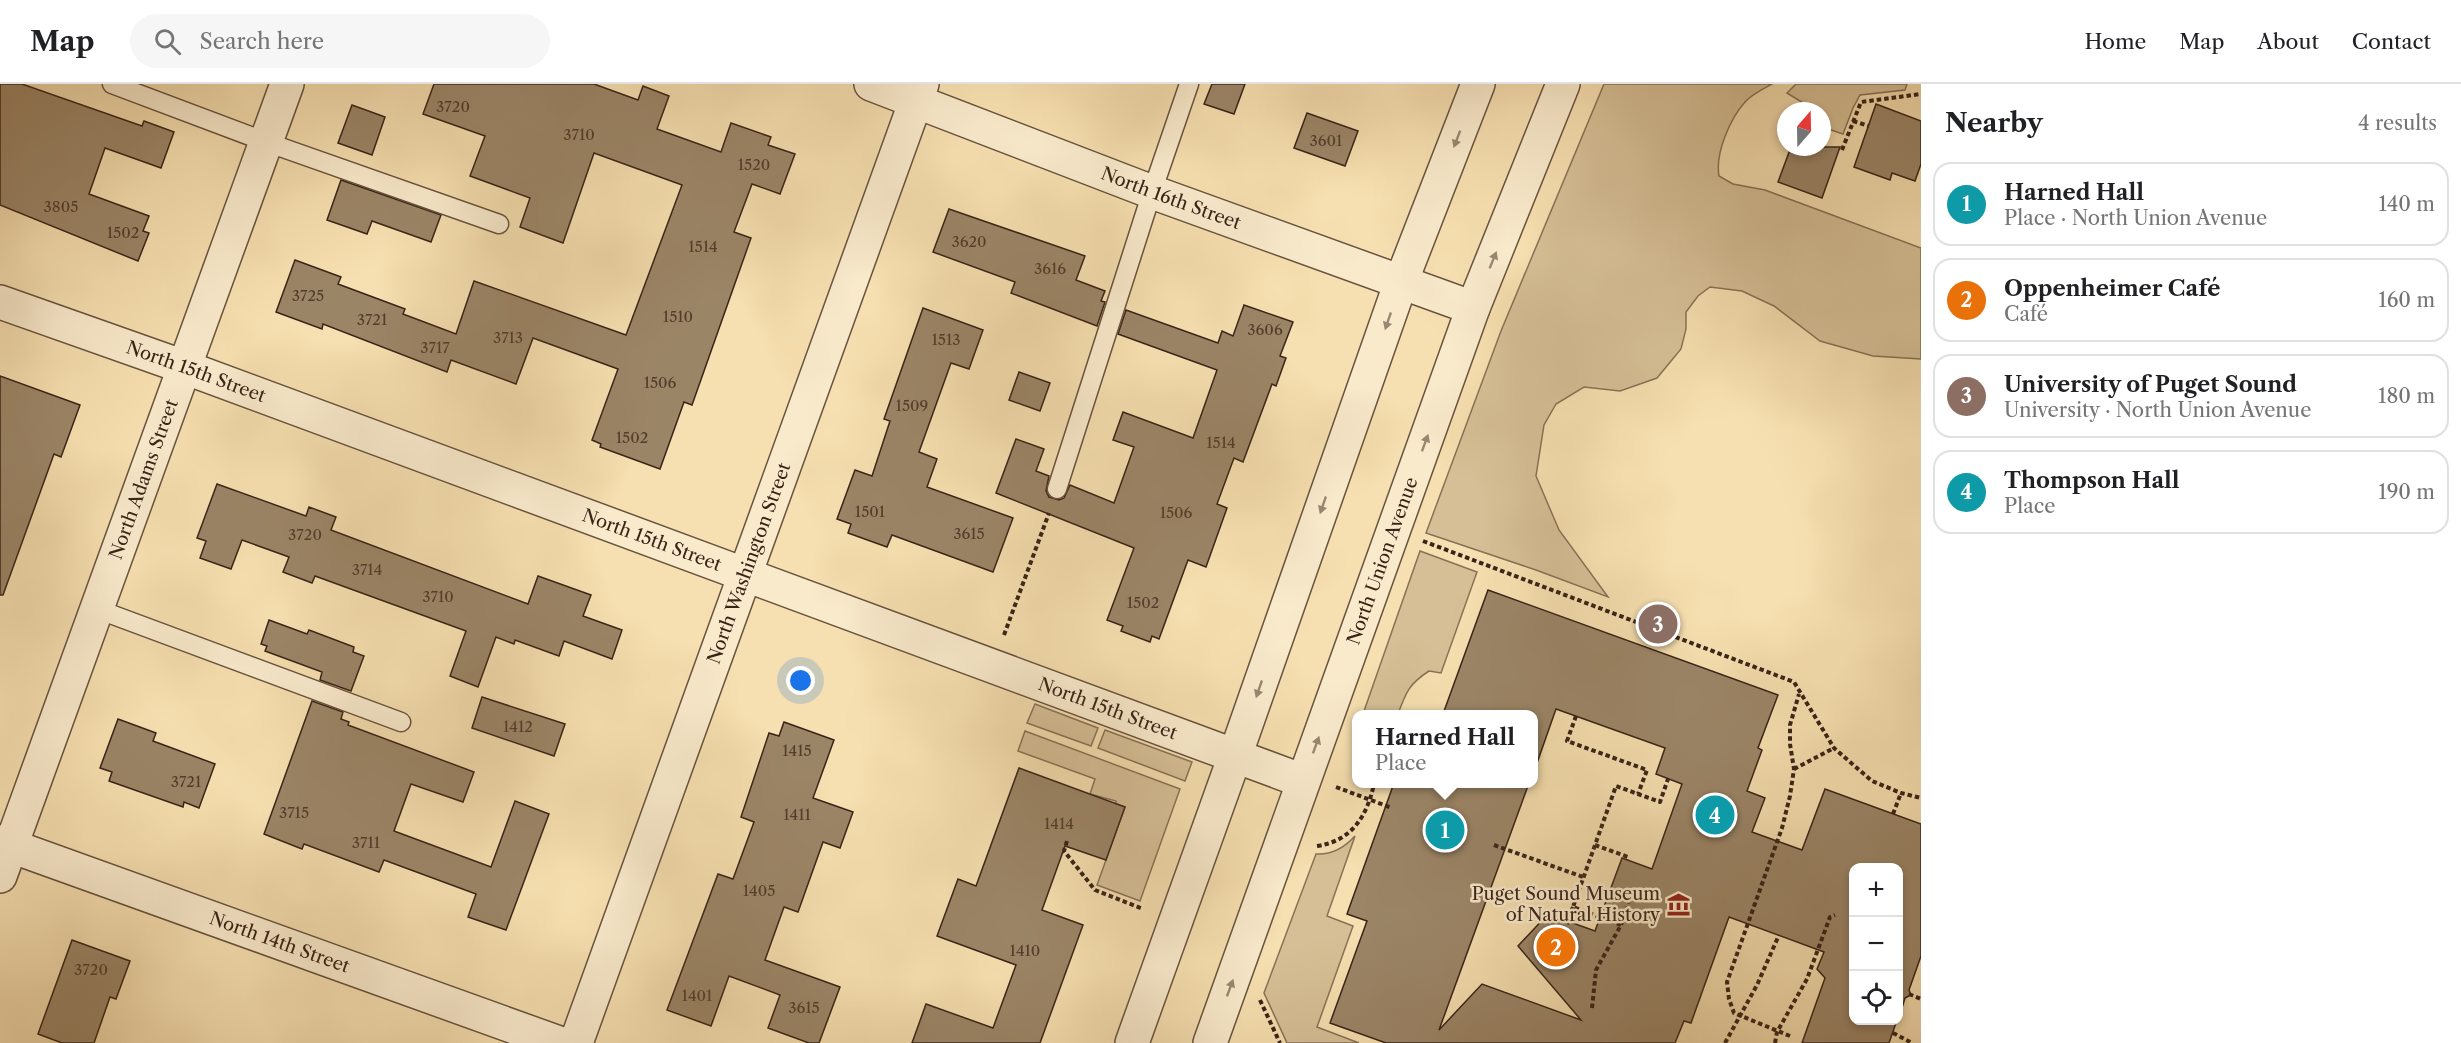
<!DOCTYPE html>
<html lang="en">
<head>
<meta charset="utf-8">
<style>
	body { margin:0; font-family:"Libre Caslon Text",serif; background:#f6f6f6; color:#202124 }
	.controls { position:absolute; right:18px; bottom:18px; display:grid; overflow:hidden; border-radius:12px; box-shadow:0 3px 9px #0003 }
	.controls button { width:54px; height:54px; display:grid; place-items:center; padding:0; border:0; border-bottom:2px solid #e0e0e0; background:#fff; color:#202124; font:30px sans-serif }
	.compass { position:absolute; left:1777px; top:18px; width:54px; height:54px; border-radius:50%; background:#fff; box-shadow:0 3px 9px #0003; rotate:20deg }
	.you { position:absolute; left:801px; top:597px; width:21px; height:21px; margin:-15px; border:4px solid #fff; border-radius:50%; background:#1a73e8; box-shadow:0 0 0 9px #1a73e833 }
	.badge { display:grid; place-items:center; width:39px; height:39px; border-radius:50%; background:#8f2418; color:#fff; font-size:20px; font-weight:700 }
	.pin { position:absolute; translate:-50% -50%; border:3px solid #fff; box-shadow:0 2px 6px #0006 }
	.popup { position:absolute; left:1352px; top:626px; width:186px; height:78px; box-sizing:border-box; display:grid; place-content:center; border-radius:12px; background:#fff; filter:drop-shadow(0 2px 4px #0005); font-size:20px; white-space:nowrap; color:#757577 }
	.popup b { font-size:22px; color:#202124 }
	.popup::after { content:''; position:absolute; left:50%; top:100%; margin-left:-12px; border:12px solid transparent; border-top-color:#fff }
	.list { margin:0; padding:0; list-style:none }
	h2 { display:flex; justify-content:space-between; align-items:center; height:78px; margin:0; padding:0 24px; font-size:26px }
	h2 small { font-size:20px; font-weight:400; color:#757577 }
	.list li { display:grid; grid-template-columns:39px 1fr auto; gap:18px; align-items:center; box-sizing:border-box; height:84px; margin:0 12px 12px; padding:0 12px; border:2px solid #e0e0e0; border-radius:18px }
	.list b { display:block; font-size:22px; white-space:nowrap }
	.list p { margin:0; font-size:20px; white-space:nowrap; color:#757577 }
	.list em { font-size:20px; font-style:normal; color:#757577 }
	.icon { flex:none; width:33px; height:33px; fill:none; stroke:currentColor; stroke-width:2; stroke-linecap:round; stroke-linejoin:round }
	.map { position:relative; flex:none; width:1921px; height:959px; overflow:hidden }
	header { display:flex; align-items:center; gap:36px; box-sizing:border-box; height:84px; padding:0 30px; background:#fff; border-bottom:2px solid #e0e0e0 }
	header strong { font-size:28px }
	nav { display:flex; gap:33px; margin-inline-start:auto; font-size:21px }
	.search { width:420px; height:54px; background:#f6f6f6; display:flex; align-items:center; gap:15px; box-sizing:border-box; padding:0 21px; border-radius:33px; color:#757577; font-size:22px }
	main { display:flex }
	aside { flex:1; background:#fff }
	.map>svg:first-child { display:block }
</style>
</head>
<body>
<header>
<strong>Map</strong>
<div class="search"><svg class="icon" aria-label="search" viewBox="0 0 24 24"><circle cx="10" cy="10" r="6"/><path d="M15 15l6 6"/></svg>Search here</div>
<nav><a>Home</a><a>Map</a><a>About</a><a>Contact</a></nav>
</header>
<main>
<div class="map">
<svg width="1921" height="959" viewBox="0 0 1921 959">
	<rect width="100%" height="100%" fill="#f6dfb0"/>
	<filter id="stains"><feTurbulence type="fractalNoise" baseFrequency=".00333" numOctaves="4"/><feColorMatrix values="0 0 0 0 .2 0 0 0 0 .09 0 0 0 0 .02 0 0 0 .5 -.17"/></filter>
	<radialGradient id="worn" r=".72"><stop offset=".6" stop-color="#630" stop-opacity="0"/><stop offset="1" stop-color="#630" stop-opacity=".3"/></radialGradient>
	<!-- green -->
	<g fill="#d6bf96" stroke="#887257" stroke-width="1.5">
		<path d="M1604 0H1772C1763 5 1752 10 1745 18 1730 35 1715 69 1719 92L1733 100 1765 106 1921 164V275L1873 272 1820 257 1774 222 1742 207 1710 203 1698 212 1686 228V245L1681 265 1657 294 1620 307 1584 303 1556 320 1544 341 1536 392 1559 446 1608 513 1536 486 1426 449 1501 247Z"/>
		<polygon points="1796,0 1907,0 1905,6 1860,11 1853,24 1843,50 1822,43 1822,27 1810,27 1805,20 1787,9"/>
		<path d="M1420 467 1477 488 1441 589 1429 587C1409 600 1406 608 1398 630H1363Z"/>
		<polygon points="1035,620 1098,644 1091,662 1027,639"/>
		<polygon points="1105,646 1192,678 1185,697 1098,664"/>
		<polygon points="1025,647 1180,705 1140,817 1097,801 1125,723 1116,720 1116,717 1090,710 1095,695 1018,667"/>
		<path d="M1355 752 1327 832 1353 842 1317 943 1359 959H1287L1264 909 1316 770C1332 771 1345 763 1355 752Z"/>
	</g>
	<!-- building -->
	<g fill="#9b8567" stroke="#392418" stroke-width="1.5">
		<polygon points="0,0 22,0 142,42 144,37 174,48 161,84 105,64 89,110 149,132 143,147 149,149 138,177 0,121"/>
		<polygon points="434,0 594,0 638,16 643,2 669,12 657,45 721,68 731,39 771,53 768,61 795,70 780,110 752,100 734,148 751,154 692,321 684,318 660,385 600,363 601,360 592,356 618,285 533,254 516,300 451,276 447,288 323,240 322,245 276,228 295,176 341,193 338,200 405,225 403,230 456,250 474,197 626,251 682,101 594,69 563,159 520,143 530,114 470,92 485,52 423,30"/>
		<polygon points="1212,0 1245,0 1234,30 1204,20"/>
		<polygon points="1876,20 1921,37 1921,80 1915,97 1892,89 1890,96 1854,83"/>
		<polygon points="352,21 385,33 372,71 338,59"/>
		<polygon points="1307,29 1358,47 1345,82 1294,64"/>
		<polygon points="1791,63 1840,63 1822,114 1778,98"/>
		<polygon points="341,96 441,131 431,158 372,137 367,150 327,136"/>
		<polygon points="949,125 1085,172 1076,196 1105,207 1101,217 1105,218 1097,242 1011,209 1015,198 933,168"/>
		<polygon points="1244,221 1293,238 1280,272 1286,274 1276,302 1272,300 1243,378 1234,374 1217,420 1227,424 1206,483 1188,476 1159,555 1152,552 1150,558 1121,547 1123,542 1107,536 1134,464 996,409 1016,355 1044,365 1036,387 1049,392 1046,407 1049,413 1059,416 1064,414 1070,401 1114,419 1134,363 1113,356 1123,328 1193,354 1217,286 1118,250 1126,226 1218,259 1222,247 1233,252"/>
		<polygon points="923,224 983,246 969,285 951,279 919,368 937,375 927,403 1013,434 993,488 892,451 887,463 848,449 851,440 837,435 855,386 872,392 890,337 884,335"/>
		<polygon points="1019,288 1050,299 1040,327 1009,316"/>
		<polygon points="0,292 80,321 61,373 54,370 3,511 0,511"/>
		<polygon points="217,400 306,432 309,423 336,433 331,446 528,520 538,492 591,511 583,532 622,546 612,575 564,557 559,572 515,556 514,560 496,553 478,603 450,592 466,547 315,492 312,499 283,488 289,473 242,456 231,485 200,474 206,457 197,454"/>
		<polygon points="1488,506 1778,611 1758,664 1762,666 1747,707 1765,714 1752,748 1802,766 1825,705 1921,740 1921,872 1909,906 1911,911 1905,914 1899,934 1899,783 1854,783 1854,936 1897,936 1889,959 1802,959 1825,894 1817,885 1824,868 1729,833 1691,939 1684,937 1675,959 1386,959 1330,939 1367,837 1347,830 1394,699 1529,699 1439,946 1482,900 1581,936 1518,862 1548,830 1595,847 1622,774 1652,785 1682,700 1656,690 1665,664 1556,625 1537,679 1533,678 1533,630 1443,630"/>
		<polygon points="269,536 307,550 309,546 354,563 353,568 364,572 351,607 320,596 322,588 265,567 267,562 261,560"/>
		<polygon points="482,613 565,640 554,672 472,644"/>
		<polygon points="312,617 343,628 341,635 349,638 348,641 474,688 463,718 411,700 394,747 491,783 515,717 549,730 506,846 468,833 476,810 384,776 379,788 304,760 302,765 264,750"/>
		<polygon points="118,635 156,649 153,657 215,680 199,724 184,718 183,723 109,697 112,688 100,684"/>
		<polygon points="784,638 834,656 813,714 853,728 840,764 823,758 798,828 784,823 765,876 840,903 819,959 809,959 768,944 780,911 729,892 711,942 667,926 718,790 733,795 754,738 741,733 769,649 779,652"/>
		<polygon points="1019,684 1125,723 1106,776 1065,762 1042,826 1083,841 1040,959 912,959 926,920 993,944 1016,881 937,852 958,795 976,802"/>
		<polygon points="72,856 130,877 116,915 110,913 94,959 62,959 38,950"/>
	</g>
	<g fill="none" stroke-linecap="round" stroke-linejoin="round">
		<defs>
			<g id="service">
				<polyline points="112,0 266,58 499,140"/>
				<polyline points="1057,405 1152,108 1189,0"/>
				<polyline points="97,525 401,638"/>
			</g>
			<g id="minor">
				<path id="s1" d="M871 0 1152 108 1473 224"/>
				<path id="s2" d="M0 218 184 283 1303 697"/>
				<path id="s3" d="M0 758 559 959"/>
				<path id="s4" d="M0 792 287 0"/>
				<path id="s5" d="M576 959 922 0"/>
			</g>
			<g id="tertiary">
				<polyline points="1132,959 1235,672 1401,198 1478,0"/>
				<path id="s6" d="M1210 959 1473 224 1563 0"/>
			</g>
		</defs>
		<!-- service casing -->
		<use href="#service" stroke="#68533e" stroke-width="21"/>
		<!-- minor casing -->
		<use href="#minor" stroke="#68533e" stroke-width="36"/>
		<!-- tertiary casing -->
		<use href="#tertiary" stroke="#68533e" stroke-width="36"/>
		<!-- path -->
		<g stroke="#392418" stroke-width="4" stroke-dasharray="4.5 3" stroke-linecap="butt">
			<polyline points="1853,37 1869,42"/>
			<polyline points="1842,66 1861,18 1921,10"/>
			<polyline points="1423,457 1794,598 1834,664 1850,678 1872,697 1901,709 1921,714"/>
			<polyline points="1004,551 1049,429"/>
			<polyline points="1576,632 1567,657 1647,686 1638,710"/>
			<polyline points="1794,685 1834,664"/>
			<polyline points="1336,703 1392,724"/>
			<polyline points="1893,730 1901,709"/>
			<polyline points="1067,757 1064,767 1095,806 1143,825"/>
			<polyline points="1494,761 1583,793"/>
			<polyline points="1595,761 1628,773 1627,776"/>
			<path d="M1317 762C1352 757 1367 732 1374 700"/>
			<polyline points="1605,834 1610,820"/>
			<polyline points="1567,840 1573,823"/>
			<polyline points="1621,841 1573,823 1616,702 1660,718 1668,695"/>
			<polyline points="1909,910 1921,915"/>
			<polyline points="1260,916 1280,959"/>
			<polyline points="1592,924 1596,886 1621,841 1629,819"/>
			<polyline points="1893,949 1912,959"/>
			<polyline points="1790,952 1734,929 1729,915 1727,898 1782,744 1790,712 1794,685 1790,660 1790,641 1799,610"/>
			<polyline points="1725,959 1757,901 1779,851"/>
			<polyline points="1775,959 1777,948 1807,895 1830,833 1835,831"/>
		</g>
		<!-- service -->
		<use href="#service" stroke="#f9eacc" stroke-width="18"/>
		<!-- minor -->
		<use href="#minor" stroke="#f9eacc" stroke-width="33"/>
		<!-- tertiary -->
		<use href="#tertiary" stroke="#f9eacc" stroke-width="33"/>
	</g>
	<!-- one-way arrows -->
	<defs><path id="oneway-solid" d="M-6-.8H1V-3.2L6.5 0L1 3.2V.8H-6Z" transform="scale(1.5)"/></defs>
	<g fill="#998772">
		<use href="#oneway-solid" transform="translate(1457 55) rotate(111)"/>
		<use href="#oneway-solid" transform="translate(1493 176) rotate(-68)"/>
		<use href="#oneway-solid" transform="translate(1388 237) rotate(109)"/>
		<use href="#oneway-solid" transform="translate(1425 359) rotate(-70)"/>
		<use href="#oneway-solid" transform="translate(1323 421) rotate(109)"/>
		<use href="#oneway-solid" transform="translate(1259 605) rotate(109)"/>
		<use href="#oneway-solid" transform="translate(1316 661) rotate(-70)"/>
		<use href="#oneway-solid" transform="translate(1230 904) rotate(-70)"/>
	</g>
	<!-- icons -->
	<defs>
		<symbol id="museum-bare" viewBox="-9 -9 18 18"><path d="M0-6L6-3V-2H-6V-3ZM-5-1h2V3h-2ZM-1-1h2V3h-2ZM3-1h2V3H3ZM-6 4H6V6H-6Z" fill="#8f2418" stroke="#f9eacc" stroke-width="2.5" paint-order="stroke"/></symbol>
	</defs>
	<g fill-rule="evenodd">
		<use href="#museum-bare" x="1662" y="804" width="33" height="33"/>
	</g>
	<g text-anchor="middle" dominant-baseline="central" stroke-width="5" stroke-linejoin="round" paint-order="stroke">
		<!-- number labels -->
		<g font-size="15" fill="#523c2c">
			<text x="453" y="22">3720</text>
			<text x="579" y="50">3710</text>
			<text x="1326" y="56">3601</text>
			<text x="754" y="80">1520</text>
			<text x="61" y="122">3805</text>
			<text x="123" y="148">1502</text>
			<text x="969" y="157">3620</text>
			<text x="703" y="162">1514</text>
			<text x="1050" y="184">3616</text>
			<text x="308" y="211">3725</text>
			<text x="678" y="232">1510</text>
			<text x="372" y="235">3721</text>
			<text x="1265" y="245">3606</text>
			<text x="508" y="253">3713</text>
			<text x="946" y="255">1513</text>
			<text x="435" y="263">3717</text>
			<text x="660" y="298">1506</text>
			<text x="912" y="321">1509</text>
			<text x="632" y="353">1502</text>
			<text x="1221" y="358">1514</text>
			<text x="870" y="427">1501</text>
			<text x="1176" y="428">1506</text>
			<text x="969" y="449">3615</text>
			<text x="305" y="450">3720</text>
			<text x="367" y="485">3714</text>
			<text x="438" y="512">3710</text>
			<text x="1143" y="518">1502</text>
			<text x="518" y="642">1412</text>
			<text x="797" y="666">1415</text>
			<text x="186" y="697">3721</text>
			<text x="294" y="728">3715</text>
			<text x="797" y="730">1411</text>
			<text x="1059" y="739">1414</text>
			<text x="366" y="758">3711</text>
			<text x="759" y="806">1405</text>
			<text x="1025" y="866">1410</text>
			<text x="91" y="885">3720</text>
			<text x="697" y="911">1401</text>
			<text x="804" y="923">3615</text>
		</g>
		<!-- street labels -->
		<g font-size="18" fill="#392418" stroke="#f9eacc">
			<text stroke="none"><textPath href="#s1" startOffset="321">North 16th Street</textPath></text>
			<text stroke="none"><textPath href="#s2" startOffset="208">North 15th Street</textPath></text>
			<text stroke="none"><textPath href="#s4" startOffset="422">North Adams Street</textPath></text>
			<text stroke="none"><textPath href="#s2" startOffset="694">North 15th Street</textPath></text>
			<text stroke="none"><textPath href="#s6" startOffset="512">North Union Avenue</textPath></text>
			<text stroke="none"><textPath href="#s5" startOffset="510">North Washington Street</textPath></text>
			<text stroke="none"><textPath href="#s2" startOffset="1180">North 15th Street</textPath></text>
			<text stroke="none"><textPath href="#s3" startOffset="297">North 14th Street</textPath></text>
		</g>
		<!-- poi labels -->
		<g font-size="18" fill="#392418" stroke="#f9eacc" text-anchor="end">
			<text x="1660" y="810">Puget Sound Museum<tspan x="1660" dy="21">of Natural History</tspan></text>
		</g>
	</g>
	<rect width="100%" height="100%" filter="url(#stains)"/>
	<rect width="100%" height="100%" fill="url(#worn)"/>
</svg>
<div class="controls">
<button>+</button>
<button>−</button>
<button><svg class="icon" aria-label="locate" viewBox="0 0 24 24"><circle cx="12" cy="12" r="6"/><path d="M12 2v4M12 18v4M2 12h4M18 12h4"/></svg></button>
</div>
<svg class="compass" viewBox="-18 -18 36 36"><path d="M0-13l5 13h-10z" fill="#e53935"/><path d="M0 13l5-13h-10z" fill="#757577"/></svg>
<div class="you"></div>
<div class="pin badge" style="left:1445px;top:746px;background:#0f9aa8">1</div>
<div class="popup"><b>Harned Hall</b>Place</div>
<div class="pin badge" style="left:1556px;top:863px;background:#e8710a">2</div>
<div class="pin badge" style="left:1658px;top:540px;background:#8d6e63">3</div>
<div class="pin badge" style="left:1715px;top:731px;background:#0f9aa8">4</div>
</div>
<aside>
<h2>Nearby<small>4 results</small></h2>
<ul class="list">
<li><span class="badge" style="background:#0f9aa8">1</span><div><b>Harned Hall</b><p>Place · North Union Avenue</p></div><em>140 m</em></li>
<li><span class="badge" style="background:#e8710a">2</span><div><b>Oppenheimer Café</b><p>Café</p></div><em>160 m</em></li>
<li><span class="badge" style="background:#8d6e63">3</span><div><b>University of Puget Sound</b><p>University · North Union Avenue</p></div><em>180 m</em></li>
<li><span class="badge" style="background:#0f9aa8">4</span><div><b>Thompson Hall</b><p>Place</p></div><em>190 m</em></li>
</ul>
</aside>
</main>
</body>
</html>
